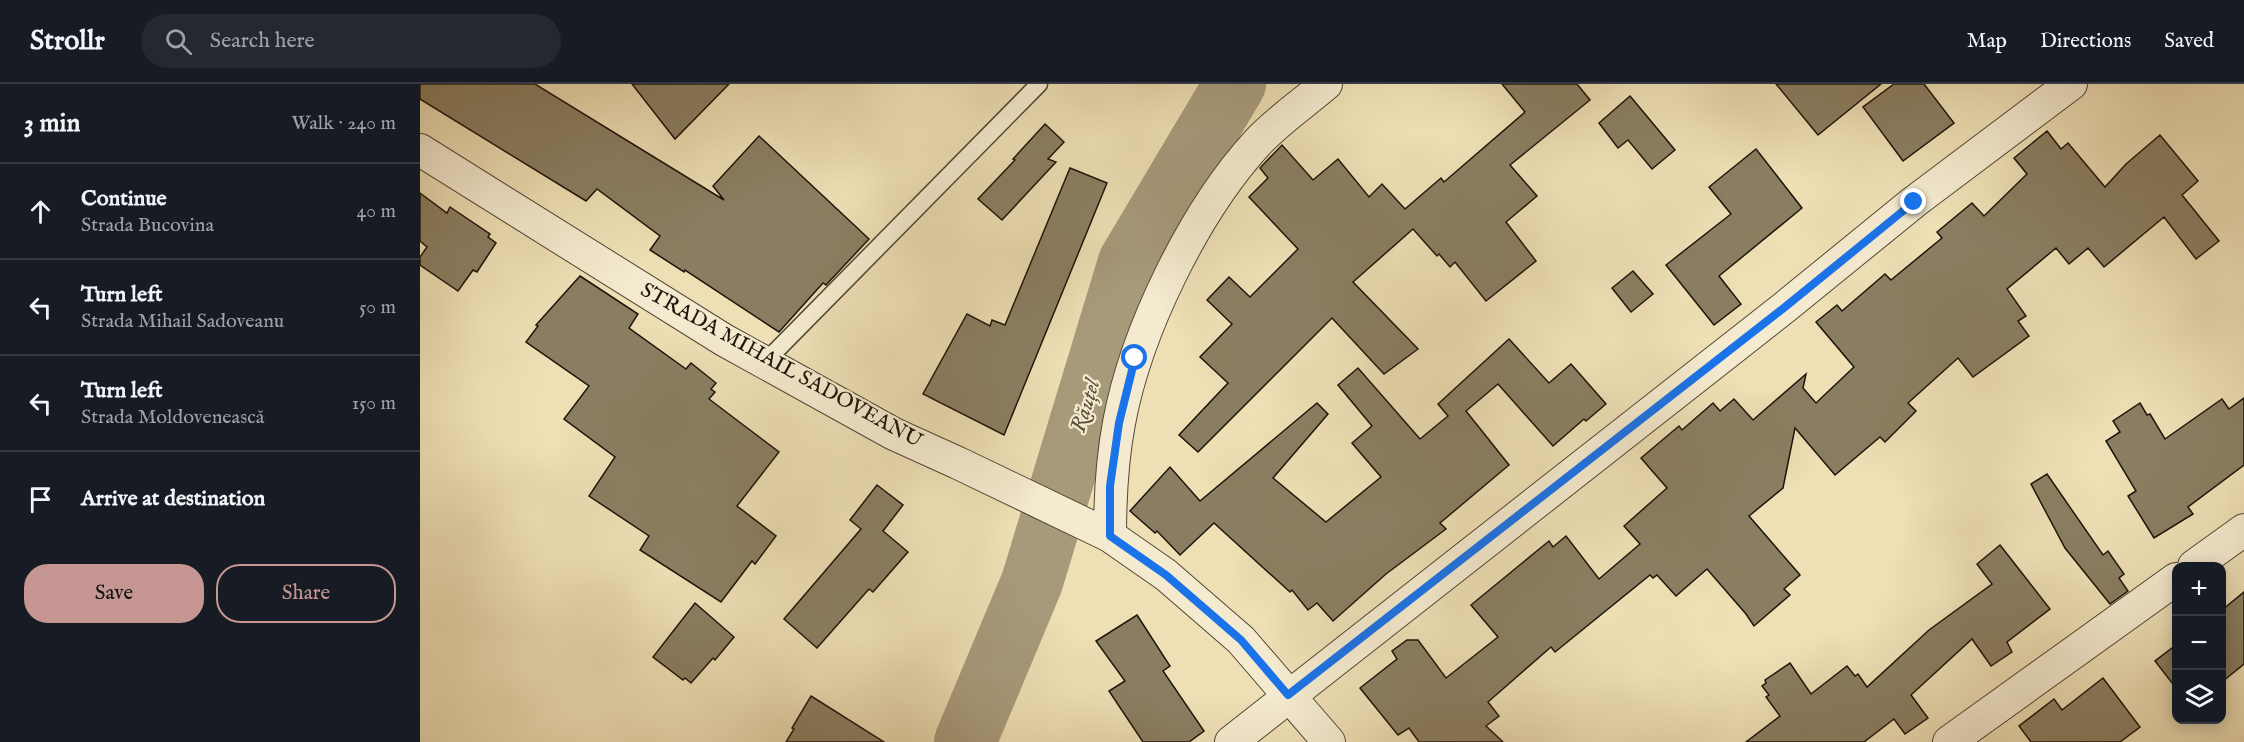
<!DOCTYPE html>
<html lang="en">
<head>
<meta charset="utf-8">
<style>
	body { margin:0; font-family:"IM FELL English",serif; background:#242831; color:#f1f3f6 }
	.controls { position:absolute; right:18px; bottom:18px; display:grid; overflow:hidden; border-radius:12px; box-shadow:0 3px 15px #0003 }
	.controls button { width:54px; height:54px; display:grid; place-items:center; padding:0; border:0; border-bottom:2px solid #363941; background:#171b24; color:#f1f3f6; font:30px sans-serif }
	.stop { position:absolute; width:18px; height:18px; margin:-14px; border:4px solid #1a73e8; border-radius:50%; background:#fff }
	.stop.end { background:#1a73e8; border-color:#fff; box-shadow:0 2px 6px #0008 }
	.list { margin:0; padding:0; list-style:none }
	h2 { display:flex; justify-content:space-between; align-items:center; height:78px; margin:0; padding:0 24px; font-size:26px }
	h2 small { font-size:20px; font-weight:400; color:#9ea1a6 }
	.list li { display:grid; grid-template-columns:39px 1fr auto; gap:18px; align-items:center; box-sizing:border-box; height:96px; padding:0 24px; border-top:2px solid #363941 }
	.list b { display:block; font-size:22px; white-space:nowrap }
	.list p { margin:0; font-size:20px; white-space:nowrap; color:#9ea1a6 }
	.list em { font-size:20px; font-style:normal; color:#9ea1a6 }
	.actions { display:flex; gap:12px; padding:18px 24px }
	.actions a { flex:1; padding:14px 0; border:2px solid #c59692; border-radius:24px; text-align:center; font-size:21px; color:#c59692 }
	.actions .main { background:#c59692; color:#111 }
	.icon { flex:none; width:33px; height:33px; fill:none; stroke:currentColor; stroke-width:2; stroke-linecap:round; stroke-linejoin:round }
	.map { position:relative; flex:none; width:1824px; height:658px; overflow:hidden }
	header { display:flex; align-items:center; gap:36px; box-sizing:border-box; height:84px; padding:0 30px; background:#171b24; border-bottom:2px solid #363941 }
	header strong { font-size:28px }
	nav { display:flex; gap:33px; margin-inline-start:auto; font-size:21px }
	.search { width:420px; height:54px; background:#242831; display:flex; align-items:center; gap:15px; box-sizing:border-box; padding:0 21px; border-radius:33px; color:#9ea1a6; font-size:22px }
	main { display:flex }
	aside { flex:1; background:#171b24 }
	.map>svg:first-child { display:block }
</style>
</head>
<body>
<header>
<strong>Strollr</strong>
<div class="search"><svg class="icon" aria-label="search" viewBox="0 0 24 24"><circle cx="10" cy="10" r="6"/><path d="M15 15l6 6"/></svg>Search here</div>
<nav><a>Map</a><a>Directions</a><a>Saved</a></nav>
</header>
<main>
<aside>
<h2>3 min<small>Walk · 240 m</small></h2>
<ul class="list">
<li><svg class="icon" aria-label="ahead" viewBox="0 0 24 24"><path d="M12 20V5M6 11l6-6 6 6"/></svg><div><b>Continue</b><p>Strada Bucovina</p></div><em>40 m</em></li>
<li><svg class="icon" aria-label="left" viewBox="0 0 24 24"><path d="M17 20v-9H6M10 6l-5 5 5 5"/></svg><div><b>Turn left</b><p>Strada Mihail Sadoveanu</p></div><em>50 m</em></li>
<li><svg class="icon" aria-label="left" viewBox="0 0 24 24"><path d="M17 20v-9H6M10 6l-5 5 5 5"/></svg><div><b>Turn left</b><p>Strada Moldovenească</p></div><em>150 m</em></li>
<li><svg class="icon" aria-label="arrive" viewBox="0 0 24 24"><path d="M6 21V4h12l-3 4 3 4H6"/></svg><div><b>Arrive at destination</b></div></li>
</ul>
<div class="actions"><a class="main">Save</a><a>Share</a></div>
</aside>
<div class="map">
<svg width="1824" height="658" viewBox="0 0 1824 658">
	<rect width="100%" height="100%" fill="#eedfb5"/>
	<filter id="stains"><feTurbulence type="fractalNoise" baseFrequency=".00333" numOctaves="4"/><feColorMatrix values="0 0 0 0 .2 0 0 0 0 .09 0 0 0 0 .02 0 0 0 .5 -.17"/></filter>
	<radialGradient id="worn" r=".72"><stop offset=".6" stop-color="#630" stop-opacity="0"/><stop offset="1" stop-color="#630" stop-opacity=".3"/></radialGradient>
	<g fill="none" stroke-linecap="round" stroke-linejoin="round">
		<!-- river -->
		<polyline stroke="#a79a7b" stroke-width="62" points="545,658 612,498 709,178 815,0"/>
	</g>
	<!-- building -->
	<g fill="#8a7e62" stroke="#1e1409" stroke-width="1.5">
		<polygon points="0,0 115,0 304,116 293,102 339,52 449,155 406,201 403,199 359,248 265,186 264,188 230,166 240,152 177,105 166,117 0,15"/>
		<polygon points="212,0 309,0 255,55"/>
		<polygon points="1082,0 1157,0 1170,16 1090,81 1117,112 1086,138 1116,177 1066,217 1035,178 1030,183 1019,170 1017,172 993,145 933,198 998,265 964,290 912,234 778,368 759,351 808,299 780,273 812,240 787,216 809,193 830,213 878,165 829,113 848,94 840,84 862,61 893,96 918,75 949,113 962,100 985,125 1021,94 1024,98 1105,28"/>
		<polygon points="1356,0 1461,0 1398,51"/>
		<polygon points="1474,0 1504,0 1534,39 1483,77 1443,23"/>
		<polygon points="1210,12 1255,66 1232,85 1208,56 1198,64 1179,39"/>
		<polygon points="625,40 644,58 628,75 636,78 582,136 558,115 595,76 593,75"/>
		<polygon points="1627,47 1641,65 1648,59 1685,103 1706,80 1740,51 1778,97 1762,111 1799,157 1776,175 1744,133 1684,183 1668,164 1649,180 1636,164 1587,205 1606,232 1598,237 1609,252 1553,293 1538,274 1488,319 1496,327 1465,358 1460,353 1415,391 1375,344 1363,404 1329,432 1380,491 1364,505 1370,511 1334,542 1326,530 1287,485 1256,512 1237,491 1233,494 1230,491 1135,568 1131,563 1068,618 1079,632 1066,642 1083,658 999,658 989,644 978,651 940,604 977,575 972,567 987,556 998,556 1026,594 1078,553 1051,521 1129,457 1133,463 1146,452 1179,495 1220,460 1204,442 1247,404 1221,374 1259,342 1262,346 1293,319 1300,327 1314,315 1333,336 1386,290 1383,304 1396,319 1434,283 1396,238 1417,221 1422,227 1465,190 1471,196 1522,154 1517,148 1552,119 1564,132 1607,90 1594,74"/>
		<polygon points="1336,65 1382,124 1299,192 1321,220 1294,241 1246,181 1311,130 1289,103"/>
		<polygon points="650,84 687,99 584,351 503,310 547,230 570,242 572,236 585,241"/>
		<polygon points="0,109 27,129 30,123 70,150 68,153 76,159 57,188 53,186 38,207 0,181 0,173 7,163 0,157"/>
		<polygon points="1213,187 1233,210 1211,228 1192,204"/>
		<polygon points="160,192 218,230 209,244 266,285 271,279 296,299 291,305 295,308 289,315 359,368 317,422 356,452 335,480 332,477 301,518 220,466 229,452 169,412 195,373 144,335 169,302 106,258 118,242 116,241"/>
		<polygon points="1089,255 1129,299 1151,280 1186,320 1166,337 1164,335 1133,362 1078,300 1046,327 1089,381 1020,439 1026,445 966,490 913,537 897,519 888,526 872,506 870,508 794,439 760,471 737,447 735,449 710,427 750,383 780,417 897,319 908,330 853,394 906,438 961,393 932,359 952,342 918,301 938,284 1000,355 1028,332 1018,320"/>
		<polygon points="1824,314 1824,381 1768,423 1773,430 1734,454 1708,412 1716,407 1686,357 1700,348 1693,337 1720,319 1727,331 1730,330 1745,355 1802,315 1809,325"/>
		<polygon points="1627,390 1683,471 1688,467 1704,490 1699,494 1708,507 1690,520 1645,464 1611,400"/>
		<polygon points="457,401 483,421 463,447 488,468 453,508 449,505 397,564 364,535 441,445 430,436"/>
		<polygon points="1580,461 1630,525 1587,558 1592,568 1571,582 1552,555 1491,611 1508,634 1485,650 1474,635 1444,658 1326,658 1360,632 1346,613 1349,611 1342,602 1346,599 1345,596 1370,579 1391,610 1427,582 1435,592 1438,590 1447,603 1509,546 1572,500 1557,480"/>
		<polygon points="1824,508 1824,580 1802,598 1802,526"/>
		<polygon points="275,519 314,553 295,576 293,574 271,599 265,594 263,596 233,573"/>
		<polygon points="717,531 750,582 743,587 784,647 769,658 723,658 689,607 705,597 676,557"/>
		<polygon points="1756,561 1756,604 1735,577"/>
		<polygon points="1683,594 1720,643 1700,658 1611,658 1599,642 1634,615 1642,626"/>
		<polygon points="391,612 464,658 366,658 374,645 372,644"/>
	</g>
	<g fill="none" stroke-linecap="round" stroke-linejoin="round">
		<defs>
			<polyline id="lane" points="345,278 619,0"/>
			<g id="street">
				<polyline points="0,66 304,256 474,350 538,379 690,452 746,491 821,556 909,658"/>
				<path d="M690 452C690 414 692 376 699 339 716 247 774 128 837 59 857 37 884 19 906 0"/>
				<polyline points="1774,482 1824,446"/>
				<polyline points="811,658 1365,223 1494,118 1651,0"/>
				<polyline points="1529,658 1756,495"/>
			</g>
		</defs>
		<!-- lane casing -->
		<use href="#lane" stroke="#524734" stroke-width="19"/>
		<!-- street casing -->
		<use href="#street" stroke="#524734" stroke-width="34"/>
		<!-- lane -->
		<use href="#lane" stroke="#f4eacf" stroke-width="16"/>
		<!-- street -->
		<use href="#street" stroke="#f4eacf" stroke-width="32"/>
	</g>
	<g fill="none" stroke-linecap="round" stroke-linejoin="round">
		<!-- route -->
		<polyline stroke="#1a73e8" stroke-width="8" points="715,274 699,339 690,402 690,452 746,491 821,556 868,611 1365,223 1494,118"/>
	</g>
	<g text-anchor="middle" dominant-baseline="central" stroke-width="4.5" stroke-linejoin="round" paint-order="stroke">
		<!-- street labels -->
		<g font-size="21" fill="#1e1409" stroke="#f4eacf">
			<text transform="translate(361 282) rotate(29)">STRADA MIHAIL SADOVEANU</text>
		</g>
		<!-- water labels -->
		<g font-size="22" font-style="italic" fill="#5c503c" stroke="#f4eacf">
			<text transform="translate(666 322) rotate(-73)">Răuțel</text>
		</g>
	</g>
	<rect width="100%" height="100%" filter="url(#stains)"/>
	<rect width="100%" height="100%" fill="url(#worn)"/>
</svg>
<div class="controls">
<button>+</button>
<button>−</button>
<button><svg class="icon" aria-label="layers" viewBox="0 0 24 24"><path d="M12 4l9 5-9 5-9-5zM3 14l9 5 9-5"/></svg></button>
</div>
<div class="stop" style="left:715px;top:274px"></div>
<div class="stop end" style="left:1494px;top:118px"></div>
</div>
</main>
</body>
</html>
